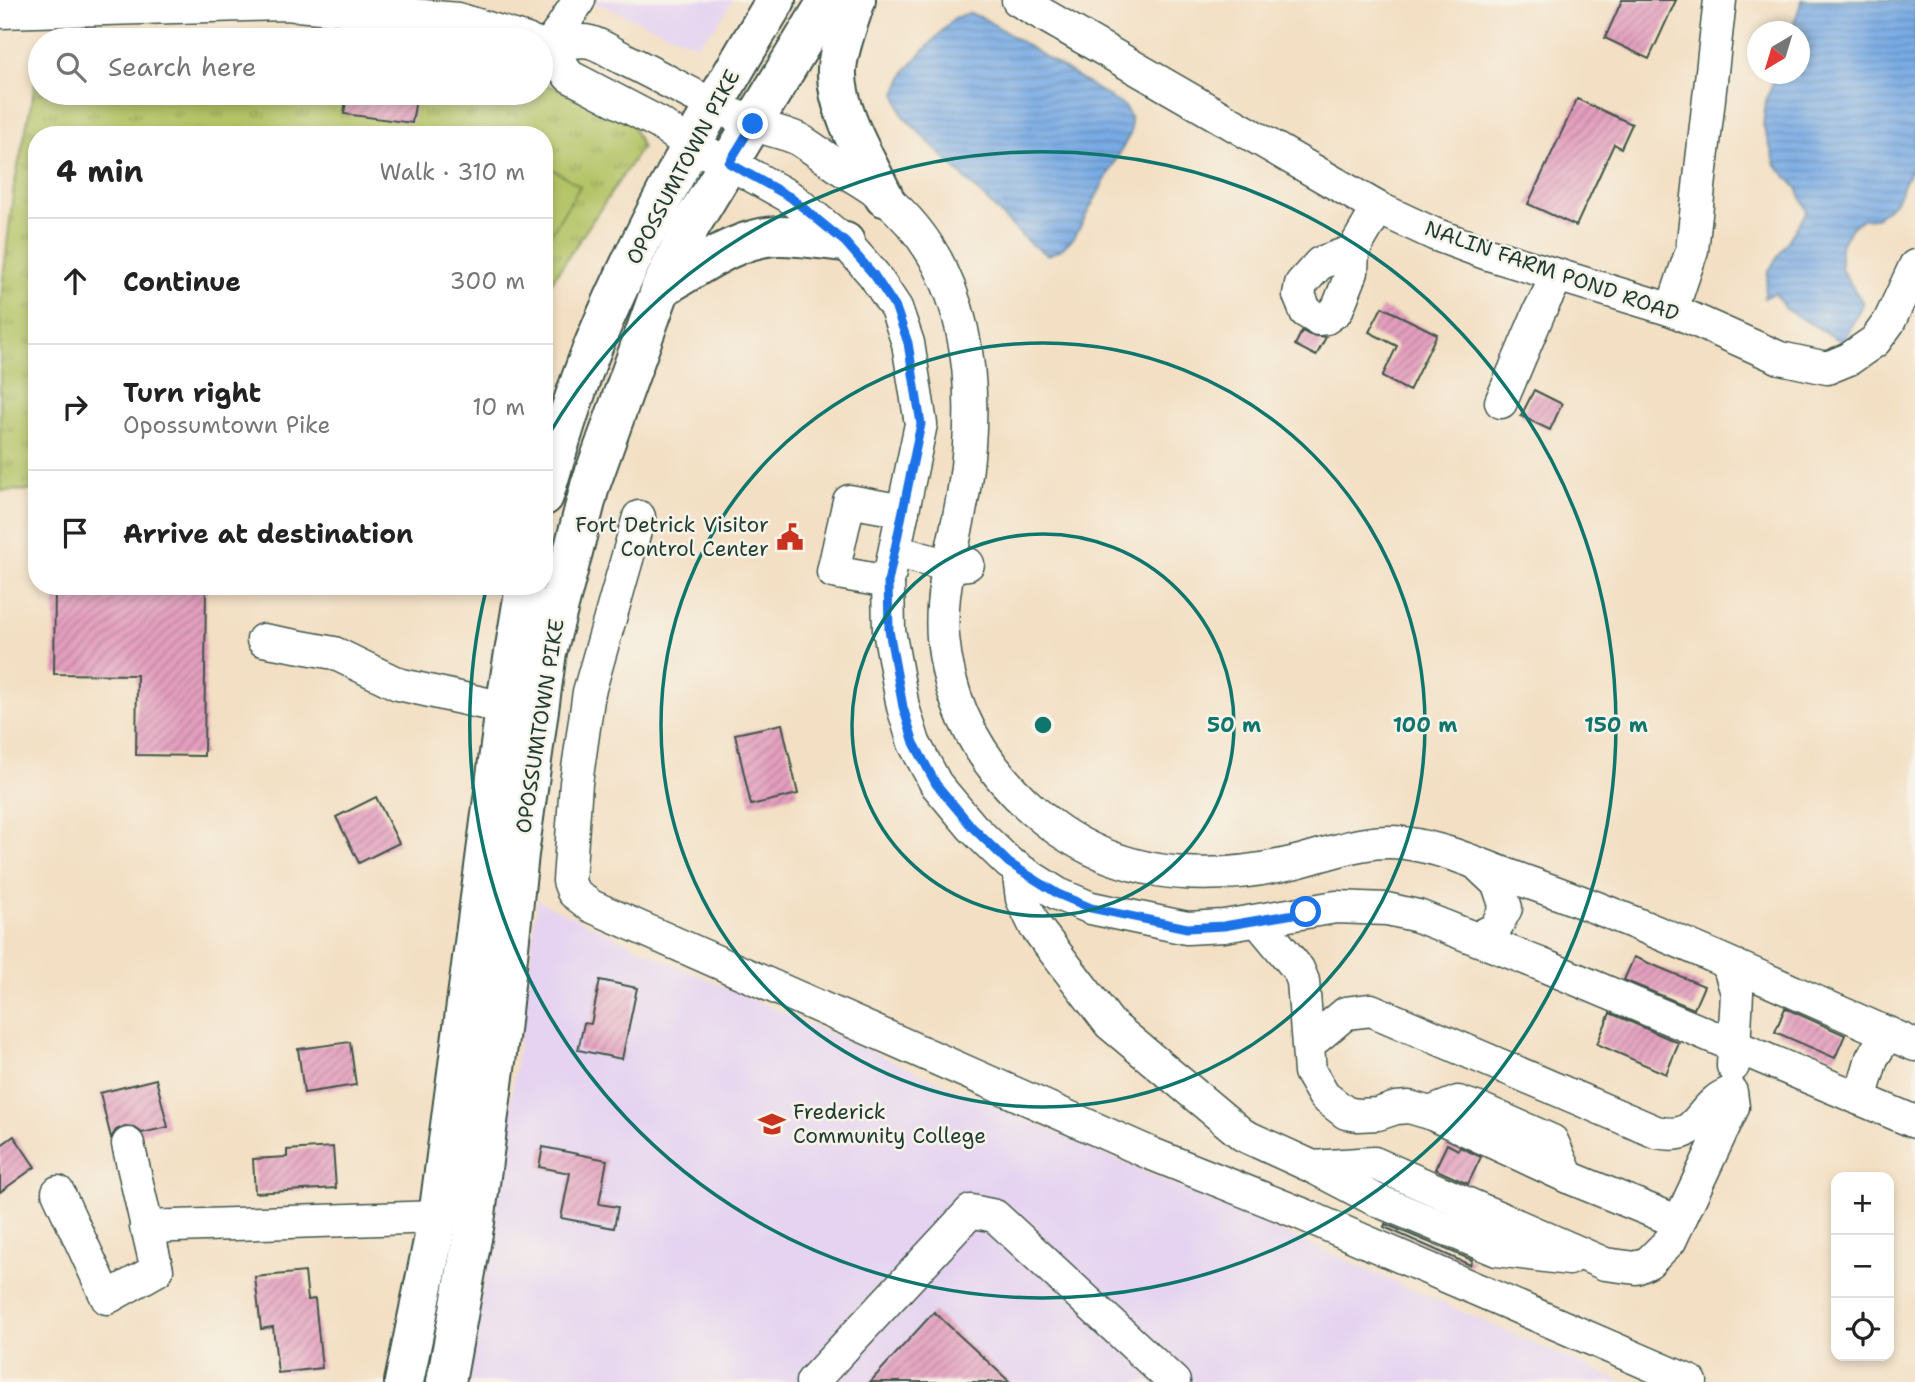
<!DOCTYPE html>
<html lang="en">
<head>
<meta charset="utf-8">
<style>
	body { margin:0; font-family:"Shantell Sans",sans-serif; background:#f2f2f2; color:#222 }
	.controls { position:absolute; right:21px; bottom:21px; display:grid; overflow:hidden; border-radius:14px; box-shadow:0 4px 10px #0003 }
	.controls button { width:63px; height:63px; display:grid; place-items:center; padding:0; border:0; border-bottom:2px solid #e0e0e0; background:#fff; color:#222; font:35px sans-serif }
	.compass { position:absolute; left:1747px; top:21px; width:63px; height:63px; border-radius:50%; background:#fff; box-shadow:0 4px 10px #0003; rotate:218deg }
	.stop { position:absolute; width:21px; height:21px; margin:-16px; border:5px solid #1a73e8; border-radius:50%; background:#fff }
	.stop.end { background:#1a73e8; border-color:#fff; box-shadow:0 2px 7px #0008 }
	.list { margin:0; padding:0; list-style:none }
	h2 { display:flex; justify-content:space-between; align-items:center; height:91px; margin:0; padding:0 28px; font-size:30px }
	h2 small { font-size:23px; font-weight:400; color:#767676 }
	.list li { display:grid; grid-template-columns:46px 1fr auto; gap:21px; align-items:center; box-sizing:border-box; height:126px; padding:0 28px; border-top:2px solid #e0e0e0 }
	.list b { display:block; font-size:26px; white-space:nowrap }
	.list p { margin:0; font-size:23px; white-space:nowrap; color:#767676 }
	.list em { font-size:23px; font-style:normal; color:#767676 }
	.icon { flex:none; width:38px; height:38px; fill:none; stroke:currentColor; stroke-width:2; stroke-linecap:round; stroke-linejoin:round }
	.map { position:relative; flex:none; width:1915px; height:1382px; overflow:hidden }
	.search { position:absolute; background:#fff; box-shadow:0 4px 10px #0003; left:28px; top:28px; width:525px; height:77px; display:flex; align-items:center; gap:18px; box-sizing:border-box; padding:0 24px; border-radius:38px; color:#767676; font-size:26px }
	.panel { position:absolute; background:#fff; box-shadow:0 4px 10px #0003; left:28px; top:126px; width:525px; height:469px; border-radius:28px }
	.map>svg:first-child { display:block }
</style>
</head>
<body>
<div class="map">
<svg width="1915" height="1382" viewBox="0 0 1915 1382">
	<defs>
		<pattern id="park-tufts" width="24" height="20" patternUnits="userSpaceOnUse" patternTransform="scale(1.75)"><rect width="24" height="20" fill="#b3c365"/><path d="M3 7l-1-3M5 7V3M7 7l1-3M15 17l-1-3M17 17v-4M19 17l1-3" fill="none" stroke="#91a054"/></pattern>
		<pattern id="water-rules" width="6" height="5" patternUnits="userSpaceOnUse" patternTransform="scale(1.75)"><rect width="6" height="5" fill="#78aae4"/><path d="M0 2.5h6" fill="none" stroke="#628cba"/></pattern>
		<pattern id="building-hatch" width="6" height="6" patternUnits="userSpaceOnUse" patternTransform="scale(1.75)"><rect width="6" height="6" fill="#e49fbe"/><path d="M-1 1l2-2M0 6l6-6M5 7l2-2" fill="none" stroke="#b8839b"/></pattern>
	</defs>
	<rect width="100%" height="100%" fill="#f7f3e8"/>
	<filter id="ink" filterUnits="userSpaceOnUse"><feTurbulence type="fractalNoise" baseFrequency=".0143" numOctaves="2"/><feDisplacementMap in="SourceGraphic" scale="14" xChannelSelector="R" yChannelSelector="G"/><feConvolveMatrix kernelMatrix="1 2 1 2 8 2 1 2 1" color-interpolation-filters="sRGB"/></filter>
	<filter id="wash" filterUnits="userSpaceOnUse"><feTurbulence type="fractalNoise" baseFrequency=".00686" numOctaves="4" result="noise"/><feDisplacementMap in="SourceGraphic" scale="28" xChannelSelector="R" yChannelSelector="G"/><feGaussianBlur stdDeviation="1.57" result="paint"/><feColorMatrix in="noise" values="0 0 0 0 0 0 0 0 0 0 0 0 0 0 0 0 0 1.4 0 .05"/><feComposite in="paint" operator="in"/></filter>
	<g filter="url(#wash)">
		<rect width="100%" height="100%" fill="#f3dfc3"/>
		<!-- built -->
		<g fill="#e5d3f1">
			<polygon points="589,0 733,0 718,24 696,45"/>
			<polygon points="537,900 686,970 1622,1382 468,1382 489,1254 526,995"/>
		</g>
		<!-- park -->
		<g fill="url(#park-tufts)" stroke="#69804c" stroke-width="2">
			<polygon points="339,30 385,40 130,40"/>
			<polygon points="40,62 40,93 541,93 541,83 627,114 642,147 544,293 544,135 37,135 37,490 0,491 0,305 14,186"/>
		</g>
		<!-- pitch -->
		<polygon fill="#b3c365" stroke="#69804c" stroke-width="2" points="544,164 580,186 544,245"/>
		<!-- water -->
		<g fill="url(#water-rules)" stroke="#4c748c" stroke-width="2">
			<polygon points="1802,0 1915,0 1915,161 1896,201 1876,218 1862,219 1850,229 1841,245 1841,269 1863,303 1843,342 1785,309 1775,293 1764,298 1768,272 1807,211 1797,188 1776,165 1763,125 1766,100 1776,74 1800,74 1800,32 1791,31"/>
			<polygon points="969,13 983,18 1125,107 1131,119 1131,132 1075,236 1062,249 1048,255 1029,243 903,116 896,94 906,70 954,18"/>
		</g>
		<g id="blocks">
			<!-- building -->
			<g fill="url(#building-hatch)">
				<polygon points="1622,0 1676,0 1649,59 1605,38"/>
				<polygon points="347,93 417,93 412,123 344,114"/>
				<polygon points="1577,99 1632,124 1621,148 1614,144 1576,226 1528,204"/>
				<polygon points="1382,307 1437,334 1409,391 1382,377 1397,346 1369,332"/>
				<polygon points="1302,331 1310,335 1326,337 1316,356 1295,345"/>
				<polygon points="1534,390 1562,404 1550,430 1521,416"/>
				<polygon points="55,586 206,586 204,756 136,755 137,675 54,674"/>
				<polygon points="782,724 798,794 751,805 735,734"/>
				<polygon points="376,797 399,843 359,863 336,817"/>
				<polygon points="1634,957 1704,986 1694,1009 1624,980"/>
				<polygon points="600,980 637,988 622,1059 578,1050 584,1023 591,1024"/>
				<polygon points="1785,1008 1845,1035 1835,1058 1775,1032"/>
				<polygon points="1610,1013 1679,1043 1666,1074 1597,1044"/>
				<polygon points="350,1042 356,1085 304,1093 298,1049"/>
				<polygon points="156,1079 168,1127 142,1133 134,1127 125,1126 116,1130 111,1138 100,1093"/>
				<polygon points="14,1136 35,1167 0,1192 0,1146"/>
				<polygon points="1447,1144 1458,1150 1460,1147 1481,1157 1468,1184 1435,1169"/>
				<polygon points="333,1147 336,1188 255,1193 253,1159 287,1157 287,1150"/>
				<polygon points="543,1147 607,1160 599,1204 618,1207 614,1228 561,1218 570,1173 539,1167"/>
				<polygon points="1385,1224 1472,1260 1470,1265 1384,1227"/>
				<polygon points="305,1272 308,1300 315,1299 322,1368 278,1373 273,1327 261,1329 255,1277"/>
				<polygon points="934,1312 1010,1382 870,1382"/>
			</g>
		</g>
	</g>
	<g filter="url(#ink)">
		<use href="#blocks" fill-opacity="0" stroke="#3f5549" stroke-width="2"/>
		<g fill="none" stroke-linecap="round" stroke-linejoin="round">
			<defs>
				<g id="minor">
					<polyline points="1018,0 1378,208 1434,234 1488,254 1672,310 1780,358 1827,368 1849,359 1875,341 1889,322 1915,266"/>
					<polyline points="0,12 285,4 458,19 527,40"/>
					<path d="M541 44C557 48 574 38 590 42 602 45 614 54 626 60 667 80 708 104 751 123 766 130 783 132 798 139 812 147 826 158 839 167 853 177 868 185 881 195 970 265 980 385 964 489 957 537 939 587 943 637 949 707 981 764 1033 810 1108 877 1201 885 1296 862 1331 853 1367 838 1404 843 1449 849 1484 867 1527 882 1659 928 1786 990 1915 1045"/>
					<polyline points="549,47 569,76 659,123 692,146 729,163 790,197 845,242 874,275 896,308 908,343 921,424 888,582 889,630 903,707 914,743 936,784 972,827 1009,863 1058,894 1091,908 1187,928 1224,926 1336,907 1387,909 1418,916 1540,964 1915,1122"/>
					<polyline points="549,47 579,0"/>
					<polyline points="1353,251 1352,272 1337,310 1326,318 1318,319 1306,312 1299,295 1301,284 1320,263 1353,251 1378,208"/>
					<polyline points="1672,310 1692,250 1720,0"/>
					<polyline points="1501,402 1540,310 1558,275"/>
					<polyline points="639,517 589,692 576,783 569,881 573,892 591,906 1152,1154 1302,1214 1691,1382"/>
					<polyline points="895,551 949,566 968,564"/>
					<polyline points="888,582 833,572 849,501 903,511"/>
					<polyline points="263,640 334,653 398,684 505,708"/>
					<polyline points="1476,863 1498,884 1506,908 1495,929 1477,938"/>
					<polyline points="1018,868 1022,899 1035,926 1110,1024 1243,1135 1313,1167 1374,1199 1497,1250 1569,1259"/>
					<polyline points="1258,921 1298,969 1303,981 1310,1072 1324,1096 1346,1113 1358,1115 1378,1114 1396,1108 1409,1107 1430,1113 1458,1102 1482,1110 1552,1141 1568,1177 1679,1222"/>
					<polyline points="1728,964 1737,993 1733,1066"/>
					<path d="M1309 1044 1346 1013 1371 1010 1656 1132C1694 1140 1693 1121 1716 1101 1720 1097 1726 1095 1731 1092L1733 1107 1670 1241 1649 1262 1636 1268 1605 1264 1374 1163 1313 1167"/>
					<polyline points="1860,1099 1872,1058 1888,1033"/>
					<polyline points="1430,1113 1568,1177"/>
					<polyline points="58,1192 107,1298 157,1270 128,1144"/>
					<polyline points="146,1227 438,1217"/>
					<polyline points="812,1382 971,1211 995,1216 1174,1382"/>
				</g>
				<g id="major">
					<path d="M856 0C849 22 839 46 837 69 835 110 867 161 884 197"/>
					<path d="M661 288C697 268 737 236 780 236 801 236 824 240 845 242"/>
					<path d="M544 496C559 445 574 394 594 344 644 224 709 111 776 0"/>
					<polyline points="404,1382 438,1217 505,708 525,586"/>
					<polyline points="446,1382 475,1222 500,1030 519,854 547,652 590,486 661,288 691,225 828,0"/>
				</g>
			</defs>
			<!-- minor casing -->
			<use href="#minor" stroke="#3f5549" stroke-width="35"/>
			<!-- major casing -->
			<use href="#major" stroke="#3f5549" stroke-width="42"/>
			<!-- minor -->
			<use href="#minor" stroke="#fff" stroke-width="32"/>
			<!-- major -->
			<use href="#major" stroke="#fff" stroke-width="38"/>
		</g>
	</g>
	<g fill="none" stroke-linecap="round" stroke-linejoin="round" filter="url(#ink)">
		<!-- route -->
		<polyline stroke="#1a73e8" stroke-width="9" points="753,124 729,163 790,197 845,242 874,275 896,308 908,343 921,424 888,582 889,630 903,707 914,743 936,784 972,827 1009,863 1058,894 1091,908 1187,928 1224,926 1306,912"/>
	</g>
	<!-- distance rings -->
	<g fill="none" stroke="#0f766e" stroke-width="3.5">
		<circle cx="1043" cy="725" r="191"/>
		<circle cx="1043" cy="725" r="382"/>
		<path d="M544 443A573 573 0 1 1 487 586"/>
	</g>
	<!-- icons -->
	<defs>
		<symbol id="civic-bare" viewBox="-9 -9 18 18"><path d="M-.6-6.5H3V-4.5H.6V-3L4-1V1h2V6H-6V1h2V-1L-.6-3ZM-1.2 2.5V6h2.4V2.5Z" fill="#c8321e" stroke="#f7f3e8" stroke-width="2.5" paint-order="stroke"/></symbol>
		<symbol id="university-bare" viewBox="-9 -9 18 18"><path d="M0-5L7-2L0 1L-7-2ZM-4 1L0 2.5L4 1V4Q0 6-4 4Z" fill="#c8321e" stroke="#f7f3e8" stroke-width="2.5" paint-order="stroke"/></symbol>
	</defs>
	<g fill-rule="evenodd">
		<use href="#civic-bare" x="771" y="518" width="38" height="38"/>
		<use href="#university-bare" x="753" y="1105" width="38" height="38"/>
	</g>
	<g text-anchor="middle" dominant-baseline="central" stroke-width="5" stroke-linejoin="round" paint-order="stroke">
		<!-- street labels -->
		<g font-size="21" fill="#1f3d34" stroke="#f7f3e8">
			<text transform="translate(683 167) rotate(-62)">OPOSSUMTOWN PIKE</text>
			<text transform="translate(1552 271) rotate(19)">NALIN FARM POND ROAD</text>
			<text transform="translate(540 726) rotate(-81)">OPOSSUMTOWN PIKE</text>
		</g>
		<!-- poi labels -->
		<g font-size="21" fill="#1f3d34" stroke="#f7f3e8" text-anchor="end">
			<text x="769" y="525">Fort Detrick Visitor<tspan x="769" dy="24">Control Center</tspan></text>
			<text x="793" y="1112" text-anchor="start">Frederick<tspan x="793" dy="24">Community College</tspan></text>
		</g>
	</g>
	<circle cx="1043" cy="725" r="10" fill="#0f766e" stroke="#f7f3e8" stroke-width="3.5"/>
	<g font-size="21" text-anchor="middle" font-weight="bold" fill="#0f766e" stroke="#f7f3e8" stroke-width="5" stroke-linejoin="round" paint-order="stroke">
		<text x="1234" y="732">50 m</text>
		<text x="1425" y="732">100 m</text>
		<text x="1616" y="732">150 m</text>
	</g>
</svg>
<div class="controls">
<button>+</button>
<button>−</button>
<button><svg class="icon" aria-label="locate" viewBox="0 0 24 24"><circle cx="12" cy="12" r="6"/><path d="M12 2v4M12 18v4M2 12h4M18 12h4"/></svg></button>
</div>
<svg class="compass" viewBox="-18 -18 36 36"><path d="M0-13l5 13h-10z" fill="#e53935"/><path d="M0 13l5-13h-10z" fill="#767676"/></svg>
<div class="stop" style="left:1306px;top:912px"></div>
<div class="stop end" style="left:753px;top:124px"></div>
<div class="search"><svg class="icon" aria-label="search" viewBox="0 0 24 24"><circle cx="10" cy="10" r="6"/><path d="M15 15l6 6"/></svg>Search here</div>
<section class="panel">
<h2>4 min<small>Walk · 310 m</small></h2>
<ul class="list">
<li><svg class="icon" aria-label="ahead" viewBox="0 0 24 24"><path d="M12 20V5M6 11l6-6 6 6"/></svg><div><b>Continue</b></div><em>300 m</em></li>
<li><svg class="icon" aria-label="right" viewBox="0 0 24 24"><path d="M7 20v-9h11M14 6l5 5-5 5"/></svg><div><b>Turn right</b><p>Opossumtown Pike</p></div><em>10 m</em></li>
<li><svg class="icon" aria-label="arrive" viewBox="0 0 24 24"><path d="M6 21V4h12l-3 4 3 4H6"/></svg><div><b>Arrive at destination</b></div></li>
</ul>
</section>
</div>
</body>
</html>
